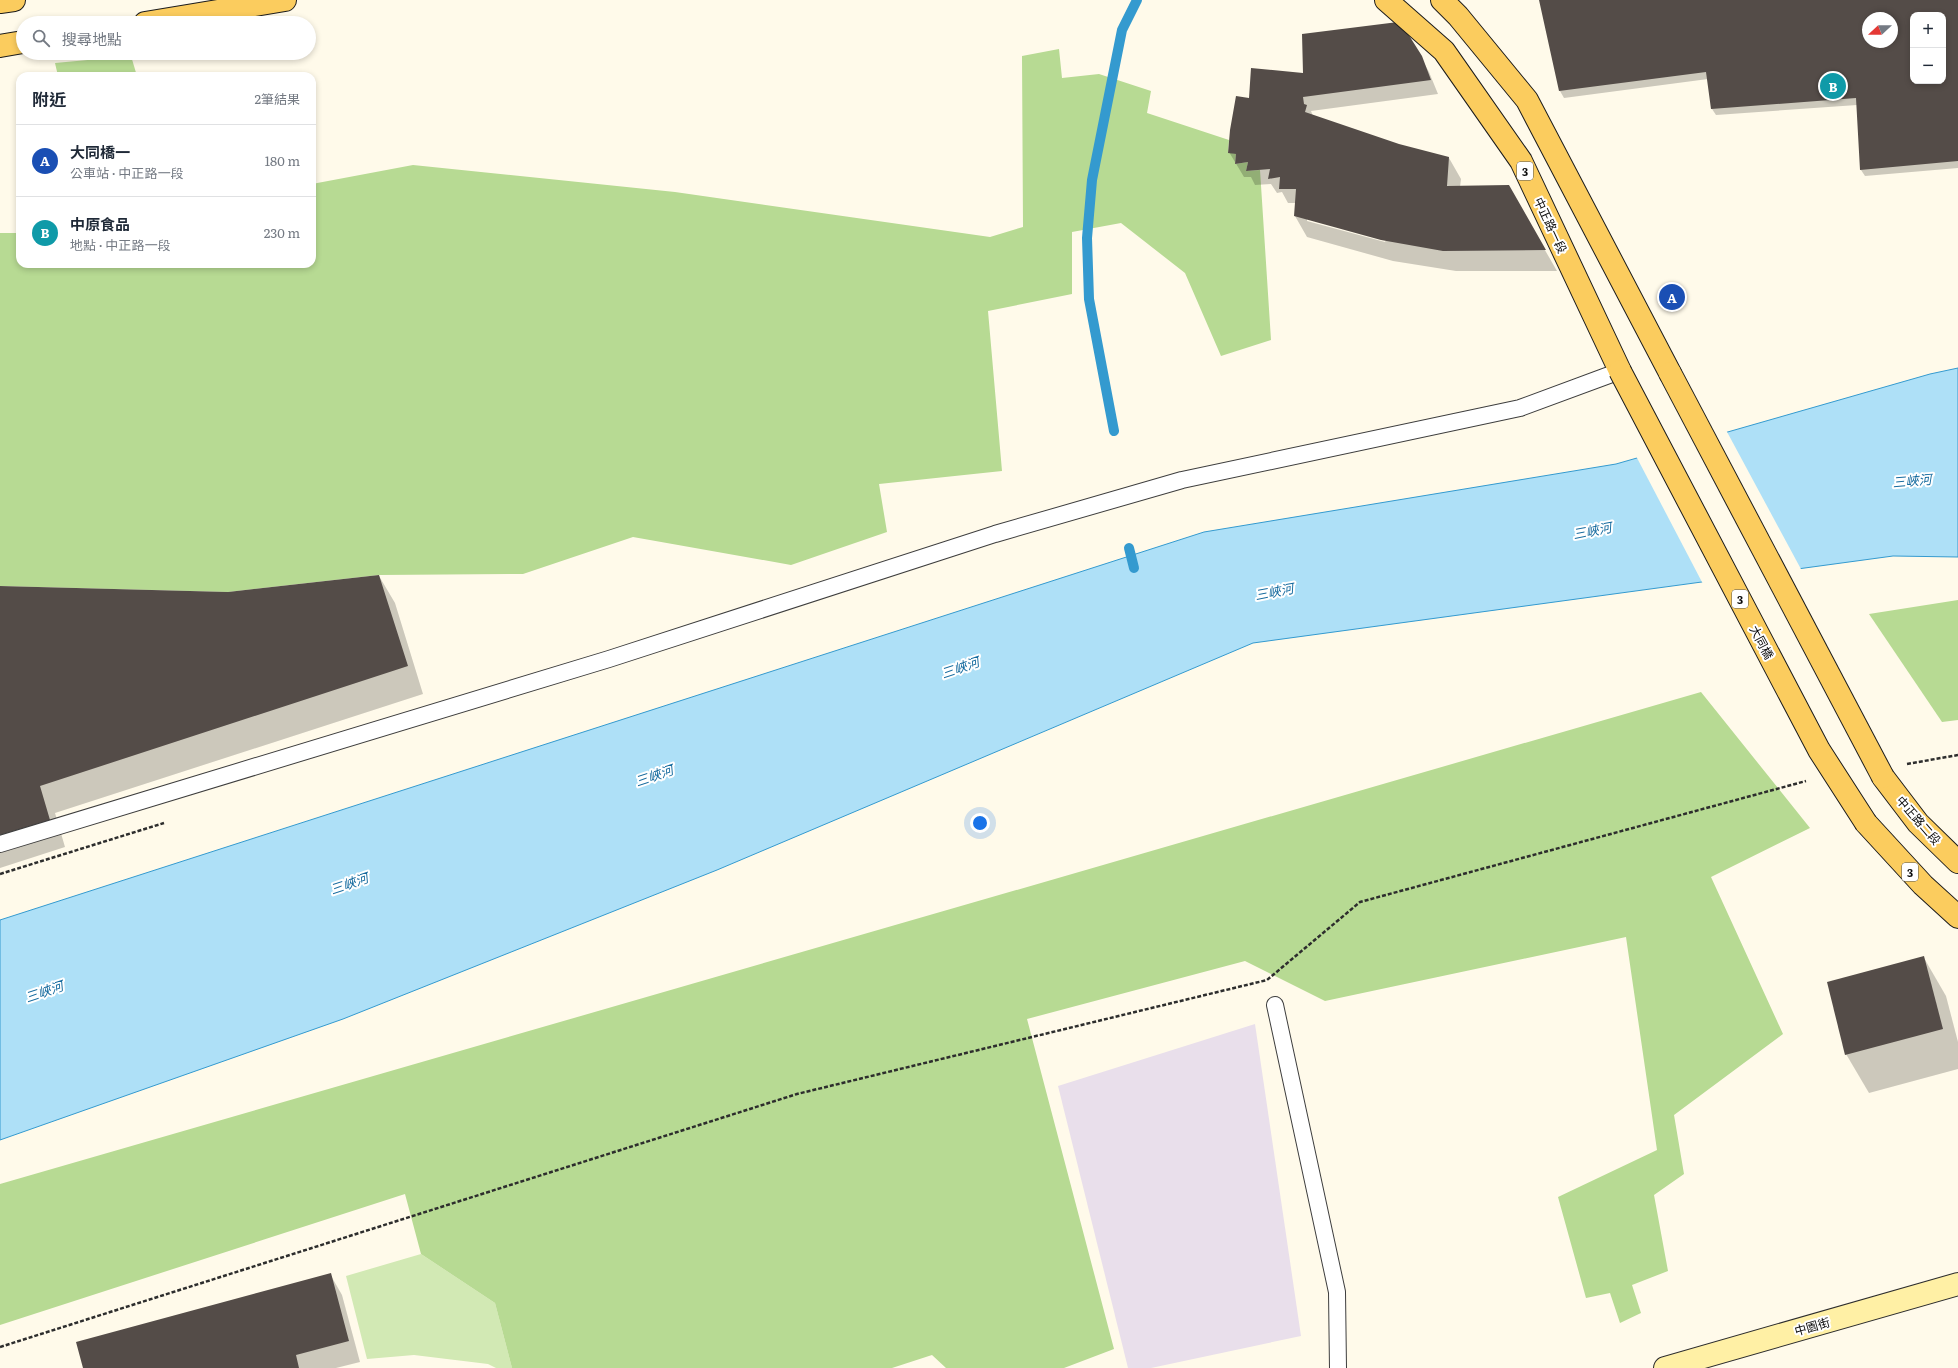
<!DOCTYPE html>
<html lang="zh-TW">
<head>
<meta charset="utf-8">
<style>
	body { margin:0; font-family:Literata,"Noto Sans TC",serif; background:#f6f6f7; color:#1f2937 }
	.controls { position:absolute; right:12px; top:12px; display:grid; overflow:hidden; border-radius:8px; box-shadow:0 2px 6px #0003 }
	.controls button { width:36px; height:36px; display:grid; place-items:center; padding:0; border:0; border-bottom:1px solid #e0e1e3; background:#fff; color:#1f2937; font:20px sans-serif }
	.compass { position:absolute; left:1862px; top:12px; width:36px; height:36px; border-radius:50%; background:#fff; box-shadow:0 2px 6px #0003; rotate:248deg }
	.you { position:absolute; left:980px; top:823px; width:14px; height:14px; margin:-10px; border:3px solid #fff; border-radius:50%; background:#1a73e8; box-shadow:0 0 0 6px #1a73e833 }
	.badge { display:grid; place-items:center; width:26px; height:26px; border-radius:50%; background:#0b8043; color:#fff; font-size:13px; font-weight:700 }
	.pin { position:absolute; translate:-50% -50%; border:2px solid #fff; box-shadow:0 1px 4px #0006 }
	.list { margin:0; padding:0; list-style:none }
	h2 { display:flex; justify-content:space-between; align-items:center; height:52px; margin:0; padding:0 16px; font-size:17px }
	h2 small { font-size:13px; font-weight:400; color:#747a83 }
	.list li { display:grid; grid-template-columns:26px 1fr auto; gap:12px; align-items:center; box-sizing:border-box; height:72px; padding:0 16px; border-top:1px solid #e0e1e3 }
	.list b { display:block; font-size:15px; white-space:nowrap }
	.list p { margin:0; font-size:13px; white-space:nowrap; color:#747a83 }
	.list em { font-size:13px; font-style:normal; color:#747a83 }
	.icon { flex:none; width:22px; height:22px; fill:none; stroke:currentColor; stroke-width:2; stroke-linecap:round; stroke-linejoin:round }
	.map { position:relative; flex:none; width:1958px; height:1368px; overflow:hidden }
	.search { position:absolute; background:#fff; box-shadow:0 2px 6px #0003; left:16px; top:16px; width:300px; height:44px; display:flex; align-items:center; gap:10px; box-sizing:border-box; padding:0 14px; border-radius:22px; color:#747a83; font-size:15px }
	.panel { position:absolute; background:#fff; box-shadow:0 2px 6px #0003; left:16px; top:72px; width:300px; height:196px; border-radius:12px }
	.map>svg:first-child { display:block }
</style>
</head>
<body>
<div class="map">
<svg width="1958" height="1368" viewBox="0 0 1958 1368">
	<rect width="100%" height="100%" fill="#fffaea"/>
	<!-- industrial -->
	<polygon fill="#e9dfeb" points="1255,1024 1301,1336 1151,1368 1128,1368 1058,1086"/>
	<!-- green -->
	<polygon fill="#d2e9b4" points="421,1254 495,1303 512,1368 496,1368 488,1364 414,1355 367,1359 346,1276"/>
	<!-- forest -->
	<g fill="#b7da93">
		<polygon points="1059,49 1062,78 1099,74 1151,91 1147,113 1229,140 1228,152 1236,154 1235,164 1248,162 1246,171 1260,170 1271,340 1221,356 1185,273 1121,223 1072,232 1072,294 988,311 1002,471 879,484 887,532 791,565 633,537 523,574 379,575 228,592 0,586 0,233 20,233 20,264 312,264 312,184 413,165 675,192 990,237 1023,227 1022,56"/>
		<polygon points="131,56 137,76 58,76 55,63"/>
		<polygon points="1958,600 1958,720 1942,722 1869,614"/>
		<polygon points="1701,692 1810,828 1711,877 1783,1034 1674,1115 1684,1174 1654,1195 1668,1271 1632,1285 1641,1313 1620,1323 1610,1293 1586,1298 1558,1197 1657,1150 1626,937 1325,1001 1245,961 1027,1019 1114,1349 1064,1368 946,1368 932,1355 892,1368 512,1368 495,1303 421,1254 405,1194 0,1325 0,1184"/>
	</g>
	<!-- water -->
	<polygon fill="#aee0f7" stroke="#349acf" points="1958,368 1958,557 1893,556 1253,643 717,870 343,1019 0,1140 0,920 1204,532 1616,464 1930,374"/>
	<!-- pier -->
	<polygon fill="#fffaea" points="1726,430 1802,571 1703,584 1636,456"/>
	<!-- shadow -->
	<g fill="#0003" fill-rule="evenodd">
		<path d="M1540 0H1958V168L1865 176 1861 170 1857 105 1716 115 1712 109 1708 79 1564 98 1560 91ZM1913 15H1943V81H1913ZM1868 18H1892V42H1868Z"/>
		<path d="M1410 38 1429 72 1438 94 1311 111 1313 116 1398 145 1449 158 1461 179 1460 187 1508 186 1557 271H1456L1393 261 1307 237 1295 216 1296 203H1288L1282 192 1277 193 1271 184 1255 185 1251 177H1244L1229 152 1250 99 1304 74ZM1307 219 1386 240 1385 242 1307 221Z"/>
		<polygon points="379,576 395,603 423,694 55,813 65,847 0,868 0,587 228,593"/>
		<polygon points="1924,958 1946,996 1958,1042 1958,1069 1869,1093 1846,1054"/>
		<polygon points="330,1274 342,1295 360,1362 336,1368 84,1368"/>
	</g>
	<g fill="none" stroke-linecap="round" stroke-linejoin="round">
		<!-- stream -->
		<g stroke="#349acf" stroke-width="10">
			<polyline points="1114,431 1089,299 1087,238 1092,180 1122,30 1137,0"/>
			<polyline points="1129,548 1134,568"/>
		</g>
	</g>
	<!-- building -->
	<g fill="#544c48" fill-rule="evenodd">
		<path d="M1539 0H1958V161L1860 170 1856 98 1711 109 1706 72 1559 91ZM1913 15H1943V81H1913ZM1868 18H1892V42H1868Z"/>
		<polygon points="1398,22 1410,37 1422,56 1431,80 1303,97 1304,104 1307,105 1305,112 1399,144 1449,157 1447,186 1509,185 1546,250 1443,251 1381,240 1294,216 1296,189 1279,189 1280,177 1268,179 1270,169 1246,171 1248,162 1235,164 1236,154 1228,153 1230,130 1236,96 1249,98 1251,68 1303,73 1302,34"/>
		<polygon points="379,575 408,666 40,786 50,820 0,835 0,586 228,592"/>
		<polygon points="1924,956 1943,1029 1845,1055 1827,982"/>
		<polygon points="331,1273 349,1341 296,1355 299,1368 83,1368 76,1342"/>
	</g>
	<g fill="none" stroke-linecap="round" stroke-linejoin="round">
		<defs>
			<g id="lane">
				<polyline points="0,844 609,659 995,534 1182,480 1520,408 1620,371"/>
				<polyline points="1275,1005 1337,1292 1338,1368"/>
			</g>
			<polyline id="secondary" points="1665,1368 1958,1284"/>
			<g id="primary">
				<polyline points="1386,0 1444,51 1521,161 1620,371"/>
				<polyline points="1442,0 1458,16 1527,100 1670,373"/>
				<polyline points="0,2 14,0"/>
				<polyline points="145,23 285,0"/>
				<polyline points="0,46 23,42"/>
				<polyline points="1883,777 1918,823 1958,862"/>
				<polyline points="1866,823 1923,885 1958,917"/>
			</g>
		</defs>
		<!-- lane casing -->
		<use href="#lane" stroke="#3e3e3e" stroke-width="18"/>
		<!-- secondary casing -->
		<use href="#secondary" stroke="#2d2d2d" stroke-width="24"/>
		<!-- primary casing -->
		<use href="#primary" stroke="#1c1c1c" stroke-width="24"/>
		<!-- path -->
		<g stroke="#2d2d2d" stroke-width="2.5" stroke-dasharray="4 2" stroke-linecap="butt">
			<polyline points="1907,764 1958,755"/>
			<polyline points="0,874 164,823"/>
			<polyline points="0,1347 797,1094 1267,980 1360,902 1806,781"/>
		</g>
		<!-- lane -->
		<use href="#lane" stroke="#fff" stroke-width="16"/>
		<!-- secondary -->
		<use href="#secondary" stroke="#fff0a5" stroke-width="22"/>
		<!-- primary -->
		<use href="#primary" stroke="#fbcc5e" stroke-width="22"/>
		<defs>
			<g id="primary-bridge">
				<polyline points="1620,371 1819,750 1866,823"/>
				<polyline points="1670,373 1883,777"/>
			</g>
		</defs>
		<!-- primary-bridge casing -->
		<use href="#primary-bridge" stroke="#1c1c1c" stroke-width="24" stroke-linecap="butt"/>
		<!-- primary-bridge -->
		<use href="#primary-bridge" stroke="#fbcc5e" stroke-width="22"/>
	</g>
	<g text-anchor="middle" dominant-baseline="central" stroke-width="4" stroke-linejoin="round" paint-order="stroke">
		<!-- shield labels -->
		<g fill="#fff" stroke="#545454" stroke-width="1">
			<rect x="1517" y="162" width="16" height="18" rx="3"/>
			<rect x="1732" y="590" width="16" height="18" rx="3"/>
			<rect x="1902" y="863" width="16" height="18" rx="3"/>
		</g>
		<g font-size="11" font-weight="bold" fill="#0b0b0b">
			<text x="1525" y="171">3</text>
			<text x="1740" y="599">3</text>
			<text x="1910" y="872">3</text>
		</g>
		<!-- street labels -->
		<g font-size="12" fill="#0b0b0b" stroke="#fff">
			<text transform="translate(1551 225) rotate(65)">中正路一段</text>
			<text transform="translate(1762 642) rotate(62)">大同橋</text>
			<text transform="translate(1919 820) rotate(49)">中正路二段</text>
			<text transform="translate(1812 1326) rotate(-16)">中園街</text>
		</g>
		<!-- water labels -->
		<g font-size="13" font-style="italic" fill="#146a9e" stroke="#fff">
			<text transform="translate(1912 480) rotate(-5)">三峽河</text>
			<text transform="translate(1592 530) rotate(-11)">三峽河</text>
			<text transform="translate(1274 591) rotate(-11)">三峽河</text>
			<text transform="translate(960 667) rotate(-19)">三峽河</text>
			<text transform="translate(654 775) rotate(-19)">三峽河</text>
			<text transform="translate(349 883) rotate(-19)">三峽河</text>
			<text transform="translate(44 991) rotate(-19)">三峽河</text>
		</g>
	</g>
</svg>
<div class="controls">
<button>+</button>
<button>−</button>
</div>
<svg class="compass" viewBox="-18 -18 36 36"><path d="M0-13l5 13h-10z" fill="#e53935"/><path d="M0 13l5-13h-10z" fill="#747a83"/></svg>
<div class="you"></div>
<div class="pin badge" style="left:1672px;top:297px;background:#1a4fb4">A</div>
<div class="pin badge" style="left:1833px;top:86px;background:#0f9aa8">B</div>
<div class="search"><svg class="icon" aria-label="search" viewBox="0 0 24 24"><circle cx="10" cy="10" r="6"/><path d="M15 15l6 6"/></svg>搜尋地點</div>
<section class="panel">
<h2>附近<small>2筆結果</small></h2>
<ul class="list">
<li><span class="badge" style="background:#1a4fb4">A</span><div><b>大同橋一</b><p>公車站 · 中正路一段</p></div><em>180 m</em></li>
<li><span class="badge" style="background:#0f9aa8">B</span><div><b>中原食品</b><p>地點 · 中正路一段</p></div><em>230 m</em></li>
</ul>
</section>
</div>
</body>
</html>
